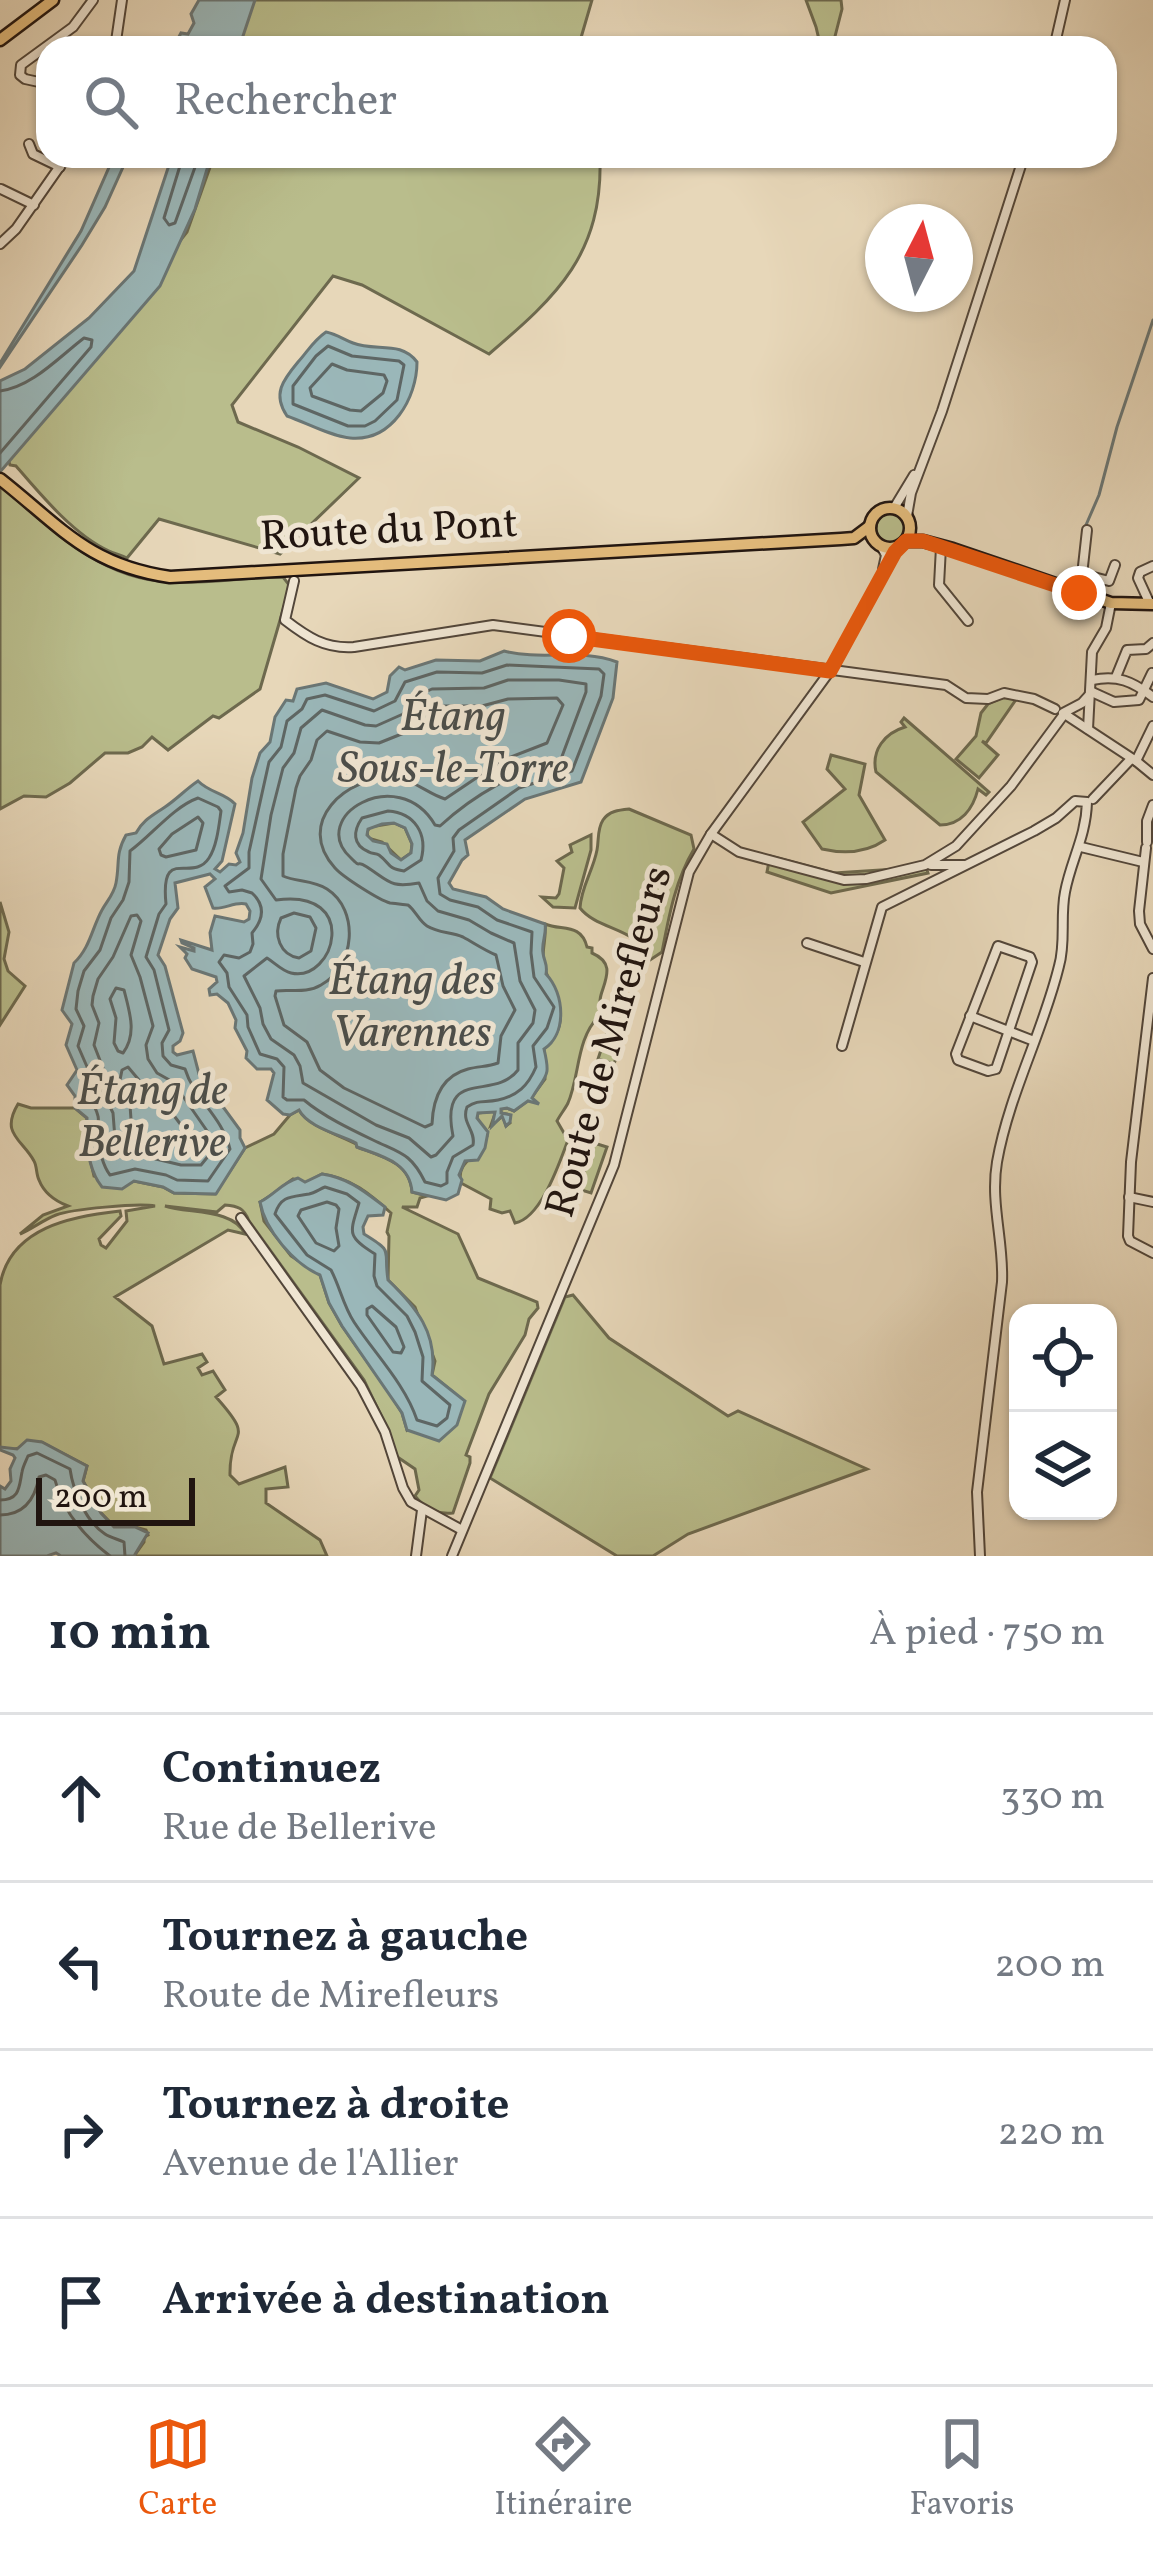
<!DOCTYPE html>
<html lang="fr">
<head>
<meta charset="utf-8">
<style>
	body { margin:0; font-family:Vollkorn,serif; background:#f2f2f3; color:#1f2937 }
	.controls { position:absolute; right:36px; bottom:36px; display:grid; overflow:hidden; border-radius:24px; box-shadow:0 3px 9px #0004 }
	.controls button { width:108px; height:108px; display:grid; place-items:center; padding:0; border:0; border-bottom:3px solid #e0e1e3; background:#fff; color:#1f2937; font:60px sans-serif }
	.compass { position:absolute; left:865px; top:204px; width:108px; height:108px; border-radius:50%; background:#fff; box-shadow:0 3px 9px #0004; rotate:6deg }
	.scale { position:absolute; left:36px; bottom:30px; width:159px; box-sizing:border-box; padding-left:12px; border:6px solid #211510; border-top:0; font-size:33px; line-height:42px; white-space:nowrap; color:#211510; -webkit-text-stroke:9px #efe5d2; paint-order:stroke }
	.stop { position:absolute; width:36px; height:36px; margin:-27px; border:9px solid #ea580c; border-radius:50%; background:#fff }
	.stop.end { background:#ea580c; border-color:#fff; box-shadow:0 3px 12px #0008 }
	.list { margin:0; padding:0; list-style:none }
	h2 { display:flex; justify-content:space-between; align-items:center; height:156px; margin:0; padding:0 48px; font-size:51px }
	h2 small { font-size:39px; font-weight:400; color:#747a83 }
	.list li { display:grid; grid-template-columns:78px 1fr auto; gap:36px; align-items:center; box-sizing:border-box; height:168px; padding:0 48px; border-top:3px solid #e0e1e3 }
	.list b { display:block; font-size:45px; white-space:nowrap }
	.list p { margin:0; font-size:39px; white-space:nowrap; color:#747a83 }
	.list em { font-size:39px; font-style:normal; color:#747a83 }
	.icon { flex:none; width:66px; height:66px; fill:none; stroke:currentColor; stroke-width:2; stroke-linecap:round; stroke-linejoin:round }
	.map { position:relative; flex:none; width:1153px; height:1556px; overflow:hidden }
	.search { position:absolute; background:#fff; box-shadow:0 3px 9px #0004; left:36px; right:36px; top:36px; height:132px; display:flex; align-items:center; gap:30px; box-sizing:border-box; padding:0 42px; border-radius:36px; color:#747a83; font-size:45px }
	.sheet { height:828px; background:#fff }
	nav { display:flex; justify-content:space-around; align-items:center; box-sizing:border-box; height:168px; border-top:3px solid #e0e1e3; background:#fff; font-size:33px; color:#747a83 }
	nav a { display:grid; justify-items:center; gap:6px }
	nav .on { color:#ea580c }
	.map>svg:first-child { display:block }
</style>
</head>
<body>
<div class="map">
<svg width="1153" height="1556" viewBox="0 0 1153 1556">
	<rect width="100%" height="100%" fill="#e7d7b9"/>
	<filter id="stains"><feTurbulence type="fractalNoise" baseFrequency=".00167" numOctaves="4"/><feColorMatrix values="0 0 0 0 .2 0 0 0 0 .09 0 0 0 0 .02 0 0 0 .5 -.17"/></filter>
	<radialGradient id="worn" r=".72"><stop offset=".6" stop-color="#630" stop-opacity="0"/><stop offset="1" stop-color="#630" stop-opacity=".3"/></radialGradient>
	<!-- green -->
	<g fill="#b9bd8c" stroke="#6d694e" stroke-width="3" fill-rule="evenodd">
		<polygon points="209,0 592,0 578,48 242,48"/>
		<polygon points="841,0 842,9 832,48 821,48 816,27 806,0"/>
		<path d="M214 156H600C603 254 558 295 489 354L362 285 333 276 232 405 238 422 298 447 359 478 280 554 159 519 127 558C121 555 115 554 109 551 74 535 40 494 16 466L10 465 8 459 187 232Z"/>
		<path d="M0 485C50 528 99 579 169 582 207 584 245 577 283 577L290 586 260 689 219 718 213 716 168 750 152 737 142 747 128 753H105L70 783 46 797 24 796 0 809Z"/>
		<circle cx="891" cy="528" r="15"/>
		<polygon points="1004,697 1017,698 986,743 982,741 998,755 979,778 956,759 976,736 981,713 988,704"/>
		<path d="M904 718 989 792 986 795 978 789C973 809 961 825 940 825L876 772C871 750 885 733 905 727L901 722Z"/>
		<path d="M831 755 865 764 859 795 885 840C866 853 844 854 822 849L803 822 845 789 827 769Z"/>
		<path d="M629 809 691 835 694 849C675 881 669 916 662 952L650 960C639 927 598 931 580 908 581 887 593 871 597 850 599 840 597 829 603 820 609 811 619 810 629 809Z"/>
		<polygon points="394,823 405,828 412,844 411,853 401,860 382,842 368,838 367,832 370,827"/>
		<polygon points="591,835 591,850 575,908 553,907 542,897 556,898 559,894 564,868 557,861 572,852 570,845"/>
		<polygon points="770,856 834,873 926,867 928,873 831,893 767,872"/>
		<polygon points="0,902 9,932 4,959 8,971 25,986 0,1025"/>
		<path d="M545 924C562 931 581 923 587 947L592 948V953C615 963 606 978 601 995 599 1002 600 1009 599 1016 576 1039 580 1075 568 1103 565 1109 560 1115 557 1121L568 1140C559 1164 541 1218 515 1223L510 1211 502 1213 490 1209 491 1199 461 1183C455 1160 481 1157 487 1136L477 1118 478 1113 496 1111 491 1125 503 1116 506 1126 510 1123 507 1114 501 1113V1109L507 1108 514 1111 527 1101 533 1100 531 1098 545 1079 544 1049C573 1022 557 1001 546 972 539 956 547 940 545 924Z"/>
		<polygon points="620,993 635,998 614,1064 598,1059"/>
		<path d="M18 1104 31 1108H75L87 1118 86 1140 94 1176 125 1185 134 1181 163 1187 174 1193 215 1194 245 1148 274 1134 290 1115 299 1110C309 1127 338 1134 356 1144L357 1147C381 1156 410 1162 412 1192L427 1196 420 1198 417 1207H402L458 1234 478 1278 537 1302 538 1308 529 1319 525 1335 489 1394 466 1455 470 1457V1463L453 1513C438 1515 424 1508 415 1496L419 1490 415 1469 396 1456 386 1426 364 1380 249 1221C244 1208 238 1206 225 1205L217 1212 165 1206C188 1214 233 1208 245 1234L228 1230 115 1297 152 1326 164 1364 202 1354 207 1362 198 1368 202 1375 213 1371 225 1390 216 1397C257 1443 229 1426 230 1475L239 1484 285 1467 288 1487 266 1489V1503L320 1540 327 1556H134L144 1542V1537L148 1535 146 1530 135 1527H115L101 1513 83 1481 87 1466 41 1442 12 1450 0 1447C0 1408 0 1370 0 1332 0 1317 0 1299 0 1285 10 1227 73 1216 120 1211L121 1216 99 1239 101 1245 106 1248 127 1221 126 1211 155 1206C138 1203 72 1209 56 1215 43 1220 32 1229 20 1234L43 1215 68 1206C55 1201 44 1193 39 1180 36 1174 37 1166 34 1161 22 1139 0 1134 18 1104ZM322 1174C351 1178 370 1194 391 1213L387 1232 389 1236 388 1280 415 1307 435 1361 432 1375 453 1392 407 1430 402 1413 392 1397 342 1326 329 1303 320 1275 291 1256 264 1221 260 1202C269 1198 283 1186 293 1179L305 1183Z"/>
		<polygon points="594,1143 607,1147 591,1193 578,1189"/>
		<polygon points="573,1295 609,1338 728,1416 738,1411 867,1469 688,1534 653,1556 617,1556 490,1478 565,1297"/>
	</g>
	<!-- water -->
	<g fill="#9ab7b9" stroke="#6a7675" stroke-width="3" fill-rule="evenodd">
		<polygon points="199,0 255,0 239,48 173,48 181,33 188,34 194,23 191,14"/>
		<polygon points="114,156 128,156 105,207 82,245 0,367 0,363 81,231"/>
		<polygon points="172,156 211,156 195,209 160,286 0,472 0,381 25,369 89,318 134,271"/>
		<path d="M326 332C336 334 343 339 353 343 375 352 401 340 417 362 417 398 392 442 350 438 330 436 307 423 287 416 272 394 283 380 298 362 308 351 313 341 326 332Z"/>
		<path d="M504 651C542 661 579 648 617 662L613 698 581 782 525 799 465 840 468 855 462 860 449 883 453 889 486 897 503 909 545 924C547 934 541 943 543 953 544 962 548 964 546 974 565 994 567 1034 544 1049 551 1078 546 1074 532 1098L539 1104 528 1101 514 1111 507 1108 501 1109V1113L511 1115 510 1122 506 1126 502 1116 492 1126 495 1112 478 1113 477 1118 488 1132 485 1148 478 1160 465 1161 459 1175 462 1180 458 1194 446 1200 412 1192C410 1162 381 1156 357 1147L356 1143C338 1134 308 1127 299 1110L290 1115 283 1114 267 1100 274 1073 271 1069H257L246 1058 247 1051 235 1028 236 1020 228 1003 217 994 210 995 209 989 217 982 216 977 192 969 185 958 187 954 180 947 194 951V948L182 943 181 940 212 950 210 933 215 916 244 922 249 919 250 911 246 904C235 901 224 910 213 908L205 887 215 879 210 874 175 883 178 908 170 919 158 955 165 966 183 1033 180 1041 173 1046V1052L177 1055 193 1051 199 1074 240 1130V1138L245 1148 216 1194 174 1193 163 1187 134 1181 122 1189 102 1187C87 1169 86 1141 87 1118L75 1108V1096L67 1085 77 1070 66 1045 72 1024 62 1010 74 963C90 948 92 928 102 910 107 901 114 894 116 883 120 862 115 855 126 835L136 833C143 820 152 816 165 807 177 799 186 789 198 781 210 793 225 793 235 804L222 861 215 869 220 872 229 864 236 865 240 862 236 853 243 833 252 778 260 753 270 742 275 717 286 700 293 701 297 689 326 683 373 699 387 692 390 676 399 667 405 670 436 660 480 661ZM394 823 405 828 412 844 411 853 401 860 391 853 387 844 373 841 367 835 368 829 382 824Z"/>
		<path d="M322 1174C349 1178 365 1192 385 1207L383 1215 368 1216 363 1227 364 1234C395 1253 383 1248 388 1280 416 1307 438 1333 432 1375L465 1401 457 1425 439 1441 407 1430 402 1413 342 1326 329 1303 320 1275C294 1264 265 1230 260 1202 274 1195 283 1182 298 1178L305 1182Z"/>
		<polygon points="27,1440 42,1442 87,1466 83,1481 101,1513 114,1527 135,1527 148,1533 134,1556 61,1556 56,1553 47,1556 0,1556 0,1486 5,1489 11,1481 10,1469 15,1458 13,1455 0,1450 0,1447 17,1449"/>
	</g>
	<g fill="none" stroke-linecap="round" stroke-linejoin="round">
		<!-- shore -->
		<g stroke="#5e6664" stroke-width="3">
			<polyline points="183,156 164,218 169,225 175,223 199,156"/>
			<polygon points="328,346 352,356 399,361 404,365 397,400 375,421 365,426 348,426 293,404 293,386 316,356"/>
			<polygon points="332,364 347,370 384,375 387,381 383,393 361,411 350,410 312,396 310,388"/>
			<path d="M0 391C32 387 59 357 84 338L92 340 91 347 0 453"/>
			<path d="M507 665 599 669 604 674 601 696 572 771 519 788 459 830 453 838 454 851 438 878 440 894 450 900 478 907 497 920 532 932 531 953 534 977 554 1007 547 1028 533 1046 536 1067C528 1086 517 1096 498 1100 484 1103 479 1099 467 1107 461 1123 476 1130 473 1145L453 1157 447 1172V1183L441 1186 425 1182C411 1153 400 1153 373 1140 350 1129 323 1116 304 1100H287L283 1097 284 1067 277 1059 260 1054 248 1027 247 1015 229 987 227 973 219 962 224 955 239 958 250 952 253 944 252 933C263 920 266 906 252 893L242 890 229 892 225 886 249 868V852L269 762 281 747 287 721 302 709 307 699 325 695 374 711 395 701 405 682 437 672 482 673Z"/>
			<path d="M508 680H559L586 684V692L561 759C514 773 476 793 440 826L435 825C398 762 306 817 351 858 363 870 354 859 367 867 390 882 390 888 419 883L427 901 438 911 469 920 491 933 514 943 520 981 535 1010 533 1023 518 1043V1070C494 1102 439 1066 453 1136L436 1155 431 1157 409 1138 376 1125 303 1083 300 1066 294 1055 271 1039 263 1024 260 1008 244 976 267 958C275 963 282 971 291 973 335 983 361 888 276 900L261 879 271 815 283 768 294 753 301 728 322 710 365 725 376 726 403 714 416 696 432 689 484 688Z"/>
			<path d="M557 698 563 705 547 743 503 760 445 799C428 794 415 780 395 778 346 775 294 823 335 868 343 877 379 900 390 903 391 903 407 905 408 905 415 910 419 921 427 926 438 933 451 932 463 937 474 943 484 950 496 955L503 986 515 1010 501 1036 498 1063C488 1067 479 1066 468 1069 441 1076 433 1099 432 1124L425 1127 344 1088 320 1070 307 1042 284 1025 275 996 276 991C291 989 306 994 321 985 355 967 360 910 327 889 313 880 296 882 283 876V854L296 788 300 776 311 760 317 740 327 731 360 742 379 743 409 731 430 710 438 706H482L508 699Z"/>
			<path d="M198 798 218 807 221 811C219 825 217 846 209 858 192 884 160 844 166 904L159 914 146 957 154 970 169 1030 162 1043 163 1056 171 1065 185 1069C194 1099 222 1116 230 1149L208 1181 177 1180 166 1175 135 1169 110 1175C103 1166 99 1150 98 1137 98 1134 99 1119 98 1116 92 1093 79 1101 88 1069L78 1046 84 1026 76 1009 78 991 84 971 100 950 111 918 123 900 129 882 130 851C151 836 173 807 198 798Z"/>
			<path d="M388 811C415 813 428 834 421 860L404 871C386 868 391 864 379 855 376 853 372 854 369 852 352 845 353 831 362 818Z"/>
			<polygon points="198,817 203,823 196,850 166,857 161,855 159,849 172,834"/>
			<path d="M294 913 310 917 316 928 311 951 299 958C280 955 273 935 281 918Z"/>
			<polygon points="137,915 141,921 131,955 140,977 153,1026 146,1045 148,1059 157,1073 173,1082 212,1138 214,1149 201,1165 181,1165 139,1155 121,1157 116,1152 113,1113 100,1086 103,1068 94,1045 99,1023 92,1005 93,996 98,979 113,957 131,916"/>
			<path d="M116 988 124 990C130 1013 137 1034 123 1053L118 1051 114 1043 116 1018 110 999Z"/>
			<polygon points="128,1067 144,1086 160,1097 190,1137 188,1145 132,1134 130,1105 119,1085 122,1070"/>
			<path d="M325 1187 347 1194 359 1203C350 1233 346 1236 375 1254L374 1276 377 1286 407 1316 415 1332 423 1357 422 1381 450 1405 447 1418 437 1426 417 1420C405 1384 375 1354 354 1322 343 1305 340 1287 331 1270L307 1255 275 1214C281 1195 292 1197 309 1194 314 1193 320 1189 325 1187Z"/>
			<polygon points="327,1202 336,1205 339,1209 336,1228 339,1246 334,1251 316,1243 298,1216 301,1210"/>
			<polygon points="372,1306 396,1327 404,1347 401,1353 393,1352 367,1315 367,1309"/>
			<path d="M0 1500C20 1500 19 1487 22 1472 23 1466 26 1461 28 1456L37 1453 70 1469C73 1490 85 1521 105 1534 111 1538 118 1539 124 1542L125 1556"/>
			<path d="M0 1515C24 1515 35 1499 39 1477L46 1475 55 1480C63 1512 85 1537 110 1556"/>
		</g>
		<!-- stream -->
		<polyline stroke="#6a7675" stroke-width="3" points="1086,525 1099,495 1117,427 1153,320"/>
		<defs>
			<g id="minor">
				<polyline points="115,48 122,0"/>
				<polyline points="1054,48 1065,0"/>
				<polyline points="48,84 25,79 20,75 21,65 73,27 93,0"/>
				<polyline points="29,144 33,154 60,167"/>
				<polyline points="1,189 34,205"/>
				<polyline points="0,244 16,229 67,156"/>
				<polyline points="894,508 914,475"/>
				<polyline points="907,516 911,493 942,411 1024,156"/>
				<polyline points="881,546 886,555 883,569"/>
				<polyline points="941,547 939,585 968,621"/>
				<polyline points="1082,574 1109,581 1115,565"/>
				<path d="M294 581 285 620C307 637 325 649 354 647L493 625 946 685 966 698 988 699 1004 693 1034 699 1055 709"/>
				<polyline points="1080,593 1087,530"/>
				<polyline points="1150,604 1138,578 1140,572 1153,566"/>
				<polyline points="1116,677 1127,650 1146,649 1153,643"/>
				<path d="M1092 680C1118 675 1132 681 1153 697"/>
				<polyline points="1092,692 1082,703 1063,713 1136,761 1153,775"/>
				<polyline points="1092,692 1114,702 1139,700 1152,673"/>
				<polyline points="1088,729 1092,652 1106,628 1111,603"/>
				<polyline points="1136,761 1153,726"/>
				<polyline points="1093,799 1131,759"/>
				<polyline points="711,834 739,852 844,880 866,879 925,865 956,846 1011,786 1062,717"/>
				<polyline points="1147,842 1147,821 1153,805"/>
				<polyline points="1081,847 1143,862"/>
				<polyline points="1146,848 1139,911 1140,924 1153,949"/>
				<polyline points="931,865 964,865"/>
				<polyline points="807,943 864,962"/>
				<polygon points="998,946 1030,957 1032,962 996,1069 988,1071 958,1060 956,1054"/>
				<polyline points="1153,978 1131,1162 1128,1236 1130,1241 1153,1253"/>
				<polyline points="970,1016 1034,1041"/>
				<path d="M842 1046 882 907 1034 831 1056 818 1075 801 1087 802C1086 837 1071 860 1065 892 1060 917 1066 942 1059 966 1043 1032 1009 1094 997 1162 990 1203 1004 1242 1002 1282L977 1492 980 1556"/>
				<polyline points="1129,1197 1153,1202"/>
				<polyline points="241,1218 361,1386 385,1432 403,1488 411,1502 462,1530"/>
				<polyline points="416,1556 422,1510"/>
				<polyline points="452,1556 614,1165 689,872 711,834 830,671 899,546"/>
			</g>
			<g id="major">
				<polyline points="0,40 53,0"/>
				<path d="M0 479C61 527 88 565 170 577L841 539 854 538 870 526"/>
				<circle cx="890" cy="528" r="20"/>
				<polyline points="906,541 923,541 953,549 1111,603 1153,604"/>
			</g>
		</defs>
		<!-- minor casing -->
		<use href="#minor" stroke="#52463a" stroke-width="12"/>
		<!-- major casing -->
		<use href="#major" stroke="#211510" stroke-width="15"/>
		<!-- minor -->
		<use href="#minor" stroke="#efe5d2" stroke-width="8"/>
		<!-- major -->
		<use href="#major" stroke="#e4bc7c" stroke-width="10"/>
	</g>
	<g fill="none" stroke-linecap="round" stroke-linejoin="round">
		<!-- route -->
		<polyline stroke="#ea580c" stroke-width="15" points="569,636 830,671 895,552 906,541 923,541 1079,593"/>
	</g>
	<g text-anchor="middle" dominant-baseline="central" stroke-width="10" stroke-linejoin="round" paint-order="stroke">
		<!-- street labels -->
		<g font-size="42" fill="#211510" stroke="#efe5d2">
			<text transform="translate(389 532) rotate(-3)">Route du Pont</text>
			<text transform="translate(611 1042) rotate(-74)">Route de Mirefleurs</text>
		</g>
		<!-- water labels -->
		<g font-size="45" font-style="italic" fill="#4b4e4b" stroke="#efe5d2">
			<text x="453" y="718">Étang<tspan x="453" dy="52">Sous-le-Torre</tspan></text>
			<text x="412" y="982">Étang des<tspan x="412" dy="52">Varennes</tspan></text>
			<text x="152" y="1092">Étang de<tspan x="152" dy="52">Bellerive</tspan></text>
		</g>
	</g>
	<rect width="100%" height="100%" filter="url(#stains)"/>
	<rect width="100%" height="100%" fill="url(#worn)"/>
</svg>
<div class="controls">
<button><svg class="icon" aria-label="locate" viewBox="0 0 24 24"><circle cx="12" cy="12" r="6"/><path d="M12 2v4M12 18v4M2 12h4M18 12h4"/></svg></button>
<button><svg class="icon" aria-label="layers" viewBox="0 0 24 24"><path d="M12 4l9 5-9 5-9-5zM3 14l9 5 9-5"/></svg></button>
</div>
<svg class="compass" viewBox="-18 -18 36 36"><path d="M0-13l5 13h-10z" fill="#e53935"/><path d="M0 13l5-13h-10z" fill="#747a83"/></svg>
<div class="scale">200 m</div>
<div class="stop" style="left:569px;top:636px"></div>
<div class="stop end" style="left:1079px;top:593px"></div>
<div class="search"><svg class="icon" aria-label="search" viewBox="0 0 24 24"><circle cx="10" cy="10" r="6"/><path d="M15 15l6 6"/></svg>Rechercher</div>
</div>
<section class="sheet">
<h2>10 min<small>À pied · 750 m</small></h2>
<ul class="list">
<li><svg class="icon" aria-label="ahead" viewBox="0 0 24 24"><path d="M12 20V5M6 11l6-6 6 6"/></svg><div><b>Continuez</b><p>Rue de Bellerive</p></div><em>330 m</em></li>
<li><svg class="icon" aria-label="left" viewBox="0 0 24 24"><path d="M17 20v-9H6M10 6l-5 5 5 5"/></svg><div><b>Tournez à gauche</b><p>Route de Mirefleurs</p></div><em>200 m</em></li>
<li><svg class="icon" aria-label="right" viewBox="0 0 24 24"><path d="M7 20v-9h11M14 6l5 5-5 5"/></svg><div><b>Tournez à droite</b><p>Avenue de l'Allier</p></div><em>220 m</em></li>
<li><svg class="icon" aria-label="arrive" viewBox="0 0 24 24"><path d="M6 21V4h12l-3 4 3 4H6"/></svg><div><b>Arrivée à destination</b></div></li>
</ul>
</section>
<nav>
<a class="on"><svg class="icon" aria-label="map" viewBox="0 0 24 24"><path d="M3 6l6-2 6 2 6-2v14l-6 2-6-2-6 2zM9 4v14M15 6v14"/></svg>Carte</a>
<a><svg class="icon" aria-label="directions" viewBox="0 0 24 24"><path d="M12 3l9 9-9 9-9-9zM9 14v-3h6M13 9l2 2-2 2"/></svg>Itinéraire</a>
<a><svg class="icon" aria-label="saved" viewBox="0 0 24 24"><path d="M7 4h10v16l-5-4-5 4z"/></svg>Favoris</a>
</nav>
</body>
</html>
